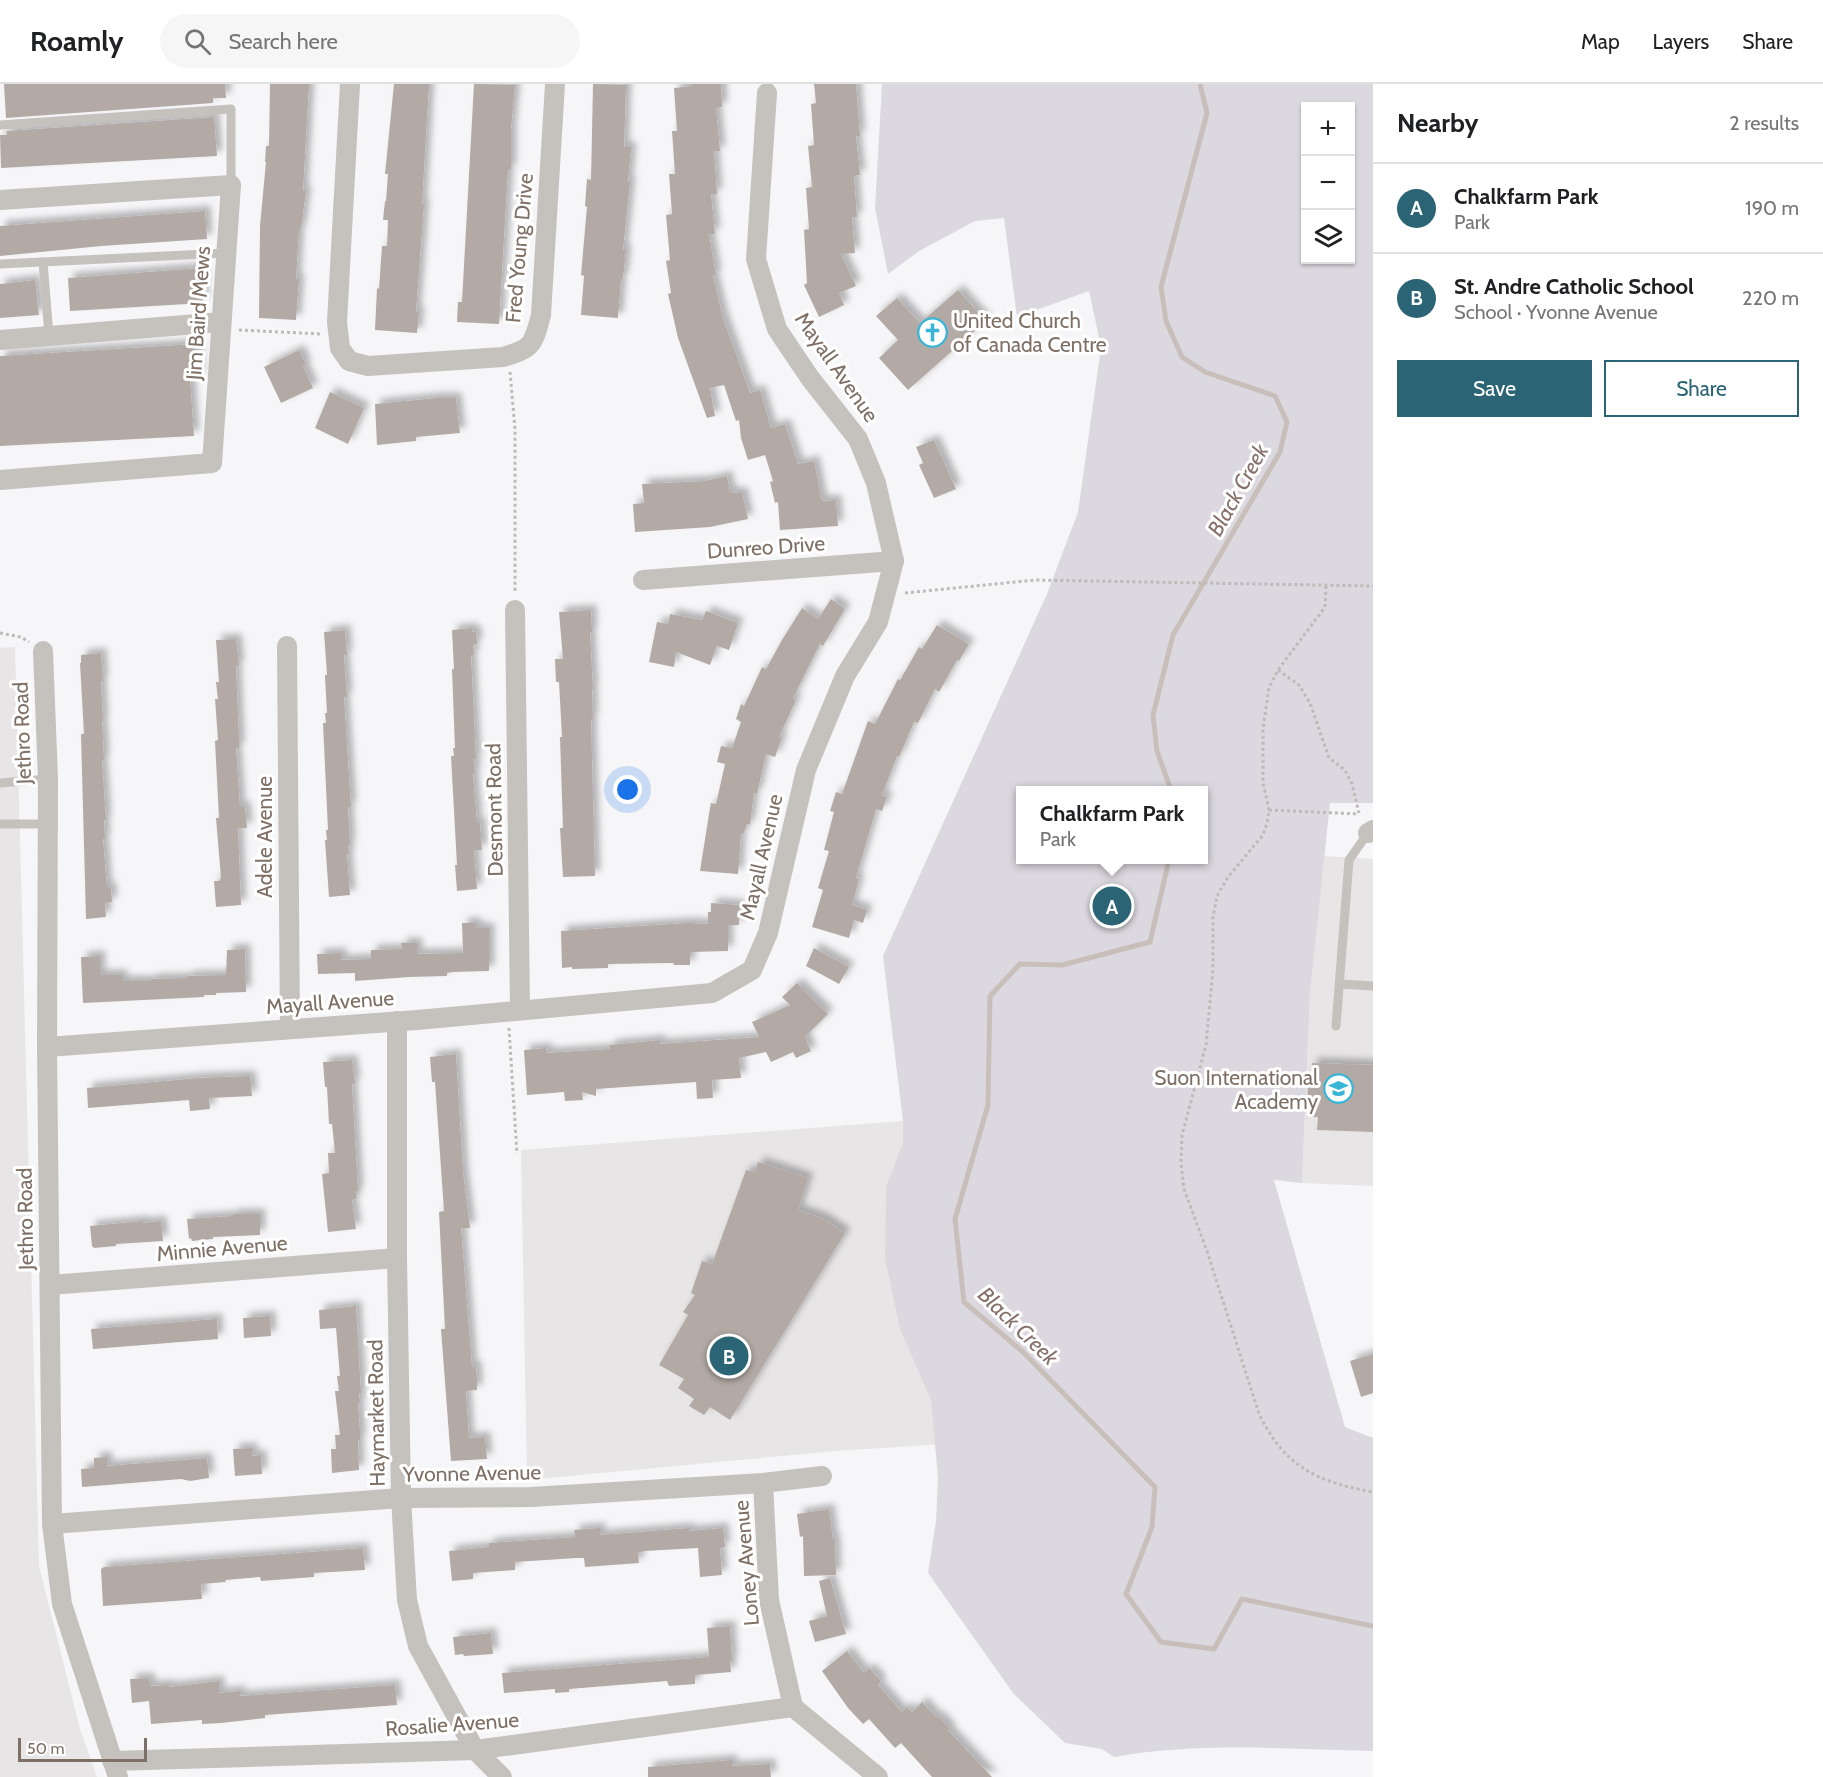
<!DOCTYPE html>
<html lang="en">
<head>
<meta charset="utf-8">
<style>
	body { margin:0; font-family:Cabin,sans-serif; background:#f6f6f6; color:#202124 }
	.controls { position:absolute; right:18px; top:18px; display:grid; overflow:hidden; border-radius:0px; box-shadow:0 2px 4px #0004 }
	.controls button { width:54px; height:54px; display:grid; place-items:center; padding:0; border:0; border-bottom:2px solid #e0e0e0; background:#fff; color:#202124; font:30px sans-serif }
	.scale { position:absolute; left:18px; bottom:15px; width:129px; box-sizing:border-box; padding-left:6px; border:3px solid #7f7066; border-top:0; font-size:16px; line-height:21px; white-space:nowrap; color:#7f7066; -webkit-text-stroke:4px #fff; paint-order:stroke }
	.you { position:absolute; left:628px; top:706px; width:21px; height:21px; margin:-15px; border:4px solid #fff; border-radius:50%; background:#1a73e8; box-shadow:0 0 0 9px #1a73e833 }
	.badge { display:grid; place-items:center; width:39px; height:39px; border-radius:50%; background:#2b6475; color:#fff; font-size:20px; font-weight:700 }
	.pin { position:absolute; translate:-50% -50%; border:3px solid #fff; box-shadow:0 2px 6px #0006 }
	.popup { position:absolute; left:1016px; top:702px; width:192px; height:78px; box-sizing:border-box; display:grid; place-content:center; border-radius:0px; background:#fff; filter:drop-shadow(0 2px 4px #0005); font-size:20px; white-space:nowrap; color:#757577 }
	.popup b { font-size:22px; color:#202124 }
	.popup::after { content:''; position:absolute; left:50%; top:100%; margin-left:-12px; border:12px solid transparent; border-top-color:#fff }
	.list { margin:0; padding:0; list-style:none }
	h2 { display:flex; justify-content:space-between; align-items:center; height:78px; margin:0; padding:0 24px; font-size:26px }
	h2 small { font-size:20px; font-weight:400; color:#757577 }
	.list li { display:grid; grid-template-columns:39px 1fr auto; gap:18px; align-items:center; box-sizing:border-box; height:90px; padding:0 24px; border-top:2px solid #e0e0e0 }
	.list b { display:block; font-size:22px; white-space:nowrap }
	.list p { margin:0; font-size:20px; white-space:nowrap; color:#757577 }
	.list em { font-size:20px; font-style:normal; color:#757577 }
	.actions { display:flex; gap:12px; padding:18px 24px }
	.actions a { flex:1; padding:14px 0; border:2px solid #2b6475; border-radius:0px; text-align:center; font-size:21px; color:#2b6475 }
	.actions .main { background:#2b6475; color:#fff }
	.icon { flex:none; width:33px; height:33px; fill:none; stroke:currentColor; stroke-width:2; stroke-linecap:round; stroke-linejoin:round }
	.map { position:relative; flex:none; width:1373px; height:1693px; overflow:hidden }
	header { display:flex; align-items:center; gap:36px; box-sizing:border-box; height:84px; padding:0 30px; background:#fff; border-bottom:2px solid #e0e0e0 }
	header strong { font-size:28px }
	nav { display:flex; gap:33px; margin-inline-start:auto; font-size:21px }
	.search { width:420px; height:54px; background:#f6f6f6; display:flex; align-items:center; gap:15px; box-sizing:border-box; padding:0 21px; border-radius:33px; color:#757577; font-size:22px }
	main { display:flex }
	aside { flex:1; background:#fff }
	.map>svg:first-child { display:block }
</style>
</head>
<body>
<header>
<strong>Roamly</strong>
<div class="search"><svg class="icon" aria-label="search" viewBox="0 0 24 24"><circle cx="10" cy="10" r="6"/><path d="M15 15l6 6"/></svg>Search here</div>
<nav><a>Map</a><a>Layers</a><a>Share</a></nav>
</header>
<main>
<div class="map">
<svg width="1373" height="1693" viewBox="0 0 1373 1693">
	<defs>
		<filter id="shadow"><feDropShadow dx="5.5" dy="-5.5" stdDeviation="3" flood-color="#0004"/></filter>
	</defs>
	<rect width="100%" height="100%" fill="#f6f6f8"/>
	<!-- built -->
	<g fill="#e7e5e6">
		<polygon points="15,563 39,1482 80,1645 97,1693 0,1693 0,564"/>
		<polygon points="1324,772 1373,775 1373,1102 1302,1099 1310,910"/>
		<polygon points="903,1037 906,1207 960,1359 835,1367 527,1396 521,1066"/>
	</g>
	<!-- green -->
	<path fill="#dcd8df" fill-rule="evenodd" d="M882 0H1373V719H1330L1310 910 1302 1099 1274 1096 1345 1343 1373 1354V1667C1287 1665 1199 1658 1114 1673L1102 1665 1065 1659 1013 1609 928 1489 936 1437 938 1394 931 1316 900 1245 885 1174 886 1103 903 1059V1037L883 872 1047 510 1078 428 1101 263 1089 207 1017 233 1004 134 975 137 919 167 888 190 875 124ZM1306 22H1350V176H1306ZM1020 706H1204V776H1020Z"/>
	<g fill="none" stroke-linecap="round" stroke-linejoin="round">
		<!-- stream -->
		<g stroke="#c8beba" stroke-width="5">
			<polyline points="1171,706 1157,667 1153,631 1173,551 1280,368 1287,338 1275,312 1205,288 1182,273 1166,237 1161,203 1207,29 1200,0"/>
			<polyline points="1169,776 1150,858 1062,881 1020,880 990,912 988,1021 955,1135 964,1218 1023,1268 1155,1403 1152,1443 1126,1510 1161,1558 1214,1565 1242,1515 1373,1542"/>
		</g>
	</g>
	<!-- building -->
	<g fill="#b3aaa5" filter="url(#shadow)">
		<polygon points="4,0 225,0 226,14 213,14 213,19 6,34"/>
		<polygon points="270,0 309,0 303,107 306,107 301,145 299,145 296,195 299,195 296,236 259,234 260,142 266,78 265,78 266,62 269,62"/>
		<polygon points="394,0 429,0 422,120 424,120 416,227 419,228 417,249 375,246 377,204 379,205 382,162 387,162 388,136 383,136 385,117 386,117 388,90 385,90"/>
		<polygon points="474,0 515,1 511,45 511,85 508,85 499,240 457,238 458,218 462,218"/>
		<polygon points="593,0 626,1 624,63 631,63 628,98 630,98 623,166 626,166 623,194 621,194 618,234 581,231 584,192 581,191 587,123 585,122 587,95 591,96"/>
		<polygon points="692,0 721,0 722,23 716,24 720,67 714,67 717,110 711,110 715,150 709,150 716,191 713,192 723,234 750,309 760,306 771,344 785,340 798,380 814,377 822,417 836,416 838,442 780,446 778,418 775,419 770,398 773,397 765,371 748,376 741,354 739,336 736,337 724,301 710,304 715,332 707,334 678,254 668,210 671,209 666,177 670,176 666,131 672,130 669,90 675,90 672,47 677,47 674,4 692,2"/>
		<polygon points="814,0 856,0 860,52 856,52 860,91 854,92 857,133 852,134 855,169 841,170 856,202 839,209 844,221 819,233 804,201 807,199 804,146 809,145 806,104 812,103 808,62 814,61 811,20 816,19"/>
		<polygon points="214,33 217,72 1,84 0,51 7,51 7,47"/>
		<polygon points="205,127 207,155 101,162 0,172 0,142"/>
		<polygon points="202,184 203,219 70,227 68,194"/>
		<polygon points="35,196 39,231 0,234 0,200"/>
		<polygon points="958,206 986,237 908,306 879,274 898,256 876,232 897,214 920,239"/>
		<polygon points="197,260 199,293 190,294 194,352 0,362 0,272"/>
		<polygon points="299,266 306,281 303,282 313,304 281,319 264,283"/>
		<polygon points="330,308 364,324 348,360 315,344"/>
		<polygon points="437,314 456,314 460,349 416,353 416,357 377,361 375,320"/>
		<polygon points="934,356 956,405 934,414 919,381 923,379 916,363"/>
		<polygon points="727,392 730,408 732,407 733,409 742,408 748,435 710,443 635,448 633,420 644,419 642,400 705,397"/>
		<polygon points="831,515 845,525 823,562 820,560 793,614 796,616 779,653 782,653 775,673 766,670 757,710 754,709 750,740 747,740 744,749 741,749 738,790 700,787 710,724 711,719 716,720 725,680 717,678 721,662 732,664 741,638 736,635 741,620 744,622 762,583 766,585 782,556 802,524 818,535"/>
		<polygon points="591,526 592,548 590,548 593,606 592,605 593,635 591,635 595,792 563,793 560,744 563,744 560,653 562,653 559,598 556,598 555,575 563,575 559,528"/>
		<polygon points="706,527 738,539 729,566 717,562 710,581 676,568 674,583 649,578 657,538 668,540 670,530 702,536"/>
		<polygon points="937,541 969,560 959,577 957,576 939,608 935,605 918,639 914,638 899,673 897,672 882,711 887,713 882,727 876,725 856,794 859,795 852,821 867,826 863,839 854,836 849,854 812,843 823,806 818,804 829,767 824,766 834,728 830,727 836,708 842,710 868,637 875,640 898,595 900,596 919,563 922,565"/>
		<polygon points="472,544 472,548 476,547 477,560 473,561 474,571 471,571 476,675 474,675 475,690 473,690 477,739 480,739 482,766 474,766 477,805 457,807 455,781 457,781 451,672 454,672 453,664 455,664 452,585 454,585 452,546"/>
		<polygon points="345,546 347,571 344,571 347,613 344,613 351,723 348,723 350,761 348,761 349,770 347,770 350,811 329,813 325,756 327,756 326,746 328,746 323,639 326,639 325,629 327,629 325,593 325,591 327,591 324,548"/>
		<polygon points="236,555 239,581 236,583 239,655 239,664 236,664 240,723 245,723 247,744 238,744 241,821 216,823 214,797 219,797 221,794 216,734 219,734 215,657 218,656 215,615 218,615 216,598 219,598 216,556"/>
		<polygon points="101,569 103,597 101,597 103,637 102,637 104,676 102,676 106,736 104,736 105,755 103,755 107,804 111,804 112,818 105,819 106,833 86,835 81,650 84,650 80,579 81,579 81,571"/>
		<polygon points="711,819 739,821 739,841 728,841 728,867 690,868 690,881 673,881 674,879 670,879 608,880 608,884 572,885 572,883 562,884 561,847 688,839 708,840 708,828 711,828"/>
		<polygon points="462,839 476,839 476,844 489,844 489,887 452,888 447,889 447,892 409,893 355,897 355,889 318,890 317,870 341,869 341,876 371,875 371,866 402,865 401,859 417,859 417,870 463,869"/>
		<polygon points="814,864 849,883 839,900 806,882"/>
		<polygon points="245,865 246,908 216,909 216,911 204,911 204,913 83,919 81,873 100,872 100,891 122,891 122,897 151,897 151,895 188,894 188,892 226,891 227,866"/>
		<polygon points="797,899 828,930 805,953 811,967 796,974 793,968 771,978 766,968 739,974 741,994 712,996 713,1014 697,1015 696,998 596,1005 596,1012 582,1008 583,1016 565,1017 564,1008 527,1011 524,966 546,964 547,969 610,965 609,961 660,956 660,960 759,953 752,938 790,921 782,913"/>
		<polygon points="456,970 463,1088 470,1144 461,1144 472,1283 476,1282 477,1297 477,1306 466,1307 469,1354 485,1353 487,1375 451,1377 441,1245 445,1245 439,1128 444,1127 435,998 432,998 430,973"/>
		<polygon points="352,976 355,999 352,1001 358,1107 356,1107 356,1115 352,1116 356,1145 328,1148 322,1090 329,1089 328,1069 335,1069 332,1040 329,1040 327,1003 325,1003 323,978"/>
		<polygon points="1312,979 1373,981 1373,1048 1317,1046 1318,1033 1307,1033 1308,992 1311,992"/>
		<polygon points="250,992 252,1012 209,1014 210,1025 190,1027 189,1016 88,1024 87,1004 199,994"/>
		<polygon points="758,1078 808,1094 798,1126 822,1134 845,1149 730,1336 710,1323 704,1331 689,1322 694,1315 678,1304 684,1295 659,1281 688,1231 683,1228 695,1211 691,1209 702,1177 712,1180 746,1086 755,1088"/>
		<polygon points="233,1130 260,1130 260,1151 213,1153 213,1155 192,1157 191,1154 189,1155 187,1135 233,1132"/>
		<polygon points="143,1137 143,1139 161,1137 163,1157 116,1160 116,1162 94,1164 92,1162 90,1142"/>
		<polygon points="356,1222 361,1309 359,1309 360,1319 358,1319 360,1348 360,1356 358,1356 359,1386 332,1389 331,1365 336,1365 335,1351 340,1351 335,1307 339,1307 337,1292 340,1292 336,1244 320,1245 319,1226"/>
		<polygon points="270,1232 271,1252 244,1254 243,1234"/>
		<polygon points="217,1235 218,1255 93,1265 91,1245"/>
		<polygon points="1373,1270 1373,1309 1361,1313 1350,1277"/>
		<polygon points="252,1364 252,1372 261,1371 262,1390 235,1392 233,1365"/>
		<polygon points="107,1373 107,1382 207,1374 209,1394 190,1397 181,1395 82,1403 81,1385 94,1384 94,1374"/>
		<polygon points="829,1425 833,1456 835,1456 836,1491 804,1492 803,1452 800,1453 797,1430"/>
		<polygon points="600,1444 600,1451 689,1444 689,1447 723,1444 725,1463 720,1464 722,1491 700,1493 698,1464 644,1467 638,1469 639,1479 585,1483 584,1474 576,1474 515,1478 515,1486 473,1489 473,1495 452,1497 449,1467 489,1463 489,1459 575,1453 574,1446"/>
		<polygon points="363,1464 365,1486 314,1489 314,1493 261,1497 260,1493 225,1496 226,1498 201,1500 202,1515 103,1522 101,1485 104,1483"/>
		<polygon points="830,1494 846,1550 815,1558 809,1537 827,1532 819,1497"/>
		<polygon points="730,1542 732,1577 730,1577 731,1588 695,1591 695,1600 669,1602 667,1597 569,1605 569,1608 555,1609 555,1605 504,1609 502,1589 709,1573 707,1544"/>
		<polygon points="491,1549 493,1570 464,1572 463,1570 455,1571 453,1553"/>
		<polygon points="847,1567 864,1589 869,1584 881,1597 878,1601 902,1628 907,1623 912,1628 922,1618 936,1633 938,1632 950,1644 948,1646 992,1693 932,1693 901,1659 895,1664 869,1635 863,1640 848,1624 822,1587"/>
		<polygon points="149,1594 150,1602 169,1601 169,1603 219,1597 219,1609 240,1607 240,1612 395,1601 397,1621 265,1631 265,1634 221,1639 202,1640 202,1636 151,1640 149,1617 132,1619 130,1595"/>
		<polygon points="732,1676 732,1682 770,1680 771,1693 648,1693 648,1683"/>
	</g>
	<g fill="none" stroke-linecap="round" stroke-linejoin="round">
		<!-- path -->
		<g stroke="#bebab8" stroke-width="3" stroke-dasharray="3 3" stroke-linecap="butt">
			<polyline points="239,246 322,250"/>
			<polyline points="510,288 515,345 515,509"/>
			<path d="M1326 502 1325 523 1278 586 1269 604 1263 645V699L1269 726 1267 739 1263 751 1228 793 1217 812 1213 833V885L1206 961 1182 1051 1181 1079 1184 1105 1207 1167 1259 1330C1285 1383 1317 1398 1373 1408"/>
			<polyline points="905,509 1035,496 1373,502"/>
			<polyline points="0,549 21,553 29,558"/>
			<polyline points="1278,586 1299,601 1310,619 1329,674 1345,686 1352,700 1359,729"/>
			<polyline points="1269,726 1359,730"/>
			<polyline points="509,944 517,1070"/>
		</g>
		<!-- service -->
		<g stroke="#c5c1bd" stroke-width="9">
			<polyline points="0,41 231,25 231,101"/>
			<polyline points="43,178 49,252"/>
			<polyline points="0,180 227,169"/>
			<polyline points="0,699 48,695"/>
			<polyline points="0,740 48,740"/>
			<polyline points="1340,900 1373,902"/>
			<polyline points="1336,942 1349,776 1368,749"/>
		</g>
		<!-- minor -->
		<g stroke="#c5c1bd" stroke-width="20">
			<path d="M350 0 337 238 340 264 349 277 368 282 503 273C533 264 533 261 541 231L555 0"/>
			<polyline points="0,116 231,101 212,379 0,396"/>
			<polyline points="0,256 221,238"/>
			<polyline points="643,496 894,477"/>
			<polyline points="515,526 520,926"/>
			<polyline points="287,562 290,945"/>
			<polyline points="43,567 48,695 47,963 52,1440 62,1520 118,1693"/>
			<polyline points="1368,749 1373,746"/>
			<polyline points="397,937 397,1174 401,1414 407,1516 418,1562 475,1666 502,1693"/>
			<polyline points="47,963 417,936 712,909 752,886 768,849 806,686 845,592 878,538 894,477 876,399 858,355 810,294 777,245 756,175 767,9"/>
			<polyline points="50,1201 397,1174"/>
			<polyline points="763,1399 769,1516 793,1623 878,1693"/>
			<polyline points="52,1440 401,1414 531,1413 763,1399 822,1392"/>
			<polyline points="112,1677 475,1666 793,1623"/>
		</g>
	</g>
	<!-- icons -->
	<defs>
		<symbol id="church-ring" viewBox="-11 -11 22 22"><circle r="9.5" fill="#fff" stroke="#38b5d7" stroke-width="1.5"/><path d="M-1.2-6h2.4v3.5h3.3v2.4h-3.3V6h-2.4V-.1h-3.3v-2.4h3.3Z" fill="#38b5d7"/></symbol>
		<symbol id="school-ring" viewBox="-11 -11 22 22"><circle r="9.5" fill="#fff" stroke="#38b5d7" stroke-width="1.5"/><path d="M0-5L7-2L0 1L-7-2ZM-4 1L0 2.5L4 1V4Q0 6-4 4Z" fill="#38b5d7"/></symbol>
	</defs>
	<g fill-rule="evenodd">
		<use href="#church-ring" x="916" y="232" width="33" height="33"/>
		<use href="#school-ring" x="1322" y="988" width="33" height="33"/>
	</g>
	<g text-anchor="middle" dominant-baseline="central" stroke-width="6" stroke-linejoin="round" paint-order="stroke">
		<!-- street labels -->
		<g font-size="21" fill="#7f7066" stroke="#fff">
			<text transform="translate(519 164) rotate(-85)">Fred Young Drive</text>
			<text transform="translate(198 229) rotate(-86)">Jim Baird Mews</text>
			<text transform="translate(837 283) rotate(55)">Mayall Avenue</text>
			<text transform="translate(766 463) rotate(-4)">Dunreo Drive</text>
			<text transform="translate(22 649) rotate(-92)">Jethro Road</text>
			<text transform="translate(494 726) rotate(-91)">Desmont Road</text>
			<text transform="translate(264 753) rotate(-90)">Adele Avenue</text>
			<text transform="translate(761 773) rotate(-77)">Mayall Avenue</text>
			<text transform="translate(330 918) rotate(-4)">Mayall Avenue</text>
			<text transform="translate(25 1135) rotate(-91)">Jethro Road</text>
			<text transform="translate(222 1164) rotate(-5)">Minnie Avenue</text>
			<text transform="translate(376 1329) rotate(-91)">Haymarket Road</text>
			<text transform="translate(472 1389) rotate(-1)">Yvonne Avenue</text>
			<text transform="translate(746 1479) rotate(-95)">Loney Avenue</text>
			<text transform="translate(452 1640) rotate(-4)">Rosalie Avenue</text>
		</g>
		<!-- poi labels -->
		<g font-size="21" fill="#7f7066" stroke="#fff" text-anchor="start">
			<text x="953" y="236">United Church<tspan x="953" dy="24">of Canada Centre</tspan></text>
			<text x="1318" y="993" text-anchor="end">Suon International<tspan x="1318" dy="24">Academy</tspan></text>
		</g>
		<!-- water labels -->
		<g font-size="22" font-style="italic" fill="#87726b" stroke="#fff">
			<text transform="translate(1238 406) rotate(-61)">Black Creek</text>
			<text transform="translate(1018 1242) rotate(44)">Black Creek</text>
		</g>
	</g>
</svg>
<div class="controls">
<button>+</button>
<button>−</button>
<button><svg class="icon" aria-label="layers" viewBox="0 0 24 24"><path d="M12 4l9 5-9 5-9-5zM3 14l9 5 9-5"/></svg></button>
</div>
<div class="scale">50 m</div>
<div class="you"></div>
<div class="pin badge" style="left:1112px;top:822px">A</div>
<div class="popup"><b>Chalkfarm Park</b>Park</div>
<div class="pin badge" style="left:729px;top:1272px">B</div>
</div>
<aside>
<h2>Nearby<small>2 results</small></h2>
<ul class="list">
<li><span class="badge">A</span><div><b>Chalkfarm Park</b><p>Park</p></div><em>190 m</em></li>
<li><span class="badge">B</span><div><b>St. Andre Catholic School</b><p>School · Yvonne Avenue</p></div><em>220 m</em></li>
</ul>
<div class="actions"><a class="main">Save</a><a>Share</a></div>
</aside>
</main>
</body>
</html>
